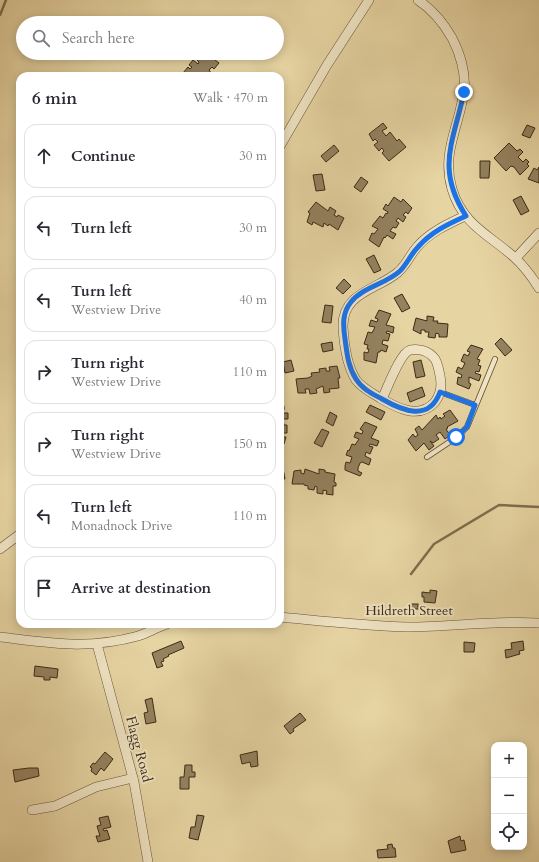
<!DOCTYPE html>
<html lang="en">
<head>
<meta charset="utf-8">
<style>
	body { margin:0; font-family:Cardo,serif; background:#f7f7f7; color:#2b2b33 }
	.controls { position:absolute; right:12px; bottom:12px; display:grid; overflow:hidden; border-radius:8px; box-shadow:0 2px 10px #0003 }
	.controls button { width:36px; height:36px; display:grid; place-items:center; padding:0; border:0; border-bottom:1px solid #e1e1e2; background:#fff; color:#2b2b33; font:20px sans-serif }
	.stop { position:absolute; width:12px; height:12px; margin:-9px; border:3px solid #1a73e8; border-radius:50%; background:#fff }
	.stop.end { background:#1a73e8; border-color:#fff; box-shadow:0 1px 4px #0008 }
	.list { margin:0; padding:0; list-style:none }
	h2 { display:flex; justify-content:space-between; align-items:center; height:52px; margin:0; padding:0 16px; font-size:17px }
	h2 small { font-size:13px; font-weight:400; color:#7c7c81 }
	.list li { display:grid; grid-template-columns:26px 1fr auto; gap:12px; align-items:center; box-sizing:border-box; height:64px; margin:0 8px 8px; padding:0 8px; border:1px solid #e1e1e2; border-radius:12px }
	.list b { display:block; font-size:15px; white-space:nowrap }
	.list p { margin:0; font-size:13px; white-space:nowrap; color:#7c7c81 }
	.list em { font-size:13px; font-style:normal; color:#7c7c81 }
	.icon { flex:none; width:22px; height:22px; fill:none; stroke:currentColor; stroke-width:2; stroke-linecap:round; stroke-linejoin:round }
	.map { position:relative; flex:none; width:539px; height:862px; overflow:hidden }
	.search { position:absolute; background:#fff; box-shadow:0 2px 10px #0003; left:16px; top:16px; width:268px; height:44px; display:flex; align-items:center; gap:10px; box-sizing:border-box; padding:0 14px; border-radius:22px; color:#7c7c81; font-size:15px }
	.panel { position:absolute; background:#fff; box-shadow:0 2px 10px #0003; left:16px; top:72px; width:268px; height:556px; border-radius:12px }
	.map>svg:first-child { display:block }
</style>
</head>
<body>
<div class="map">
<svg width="539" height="862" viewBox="0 0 539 862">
	<rect width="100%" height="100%" fill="#e6d4a2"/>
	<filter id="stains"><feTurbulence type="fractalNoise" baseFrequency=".005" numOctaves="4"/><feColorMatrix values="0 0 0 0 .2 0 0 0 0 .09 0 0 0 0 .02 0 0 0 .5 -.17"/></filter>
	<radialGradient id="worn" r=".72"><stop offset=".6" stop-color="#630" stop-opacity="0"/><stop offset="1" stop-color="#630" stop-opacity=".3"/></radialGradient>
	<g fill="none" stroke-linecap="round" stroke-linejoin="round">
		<!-- stream -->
		<g stroke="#7f6d4d" stroke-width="2.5">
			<polyline points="0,15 6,0"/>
			<polyline points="411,574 434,544 499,505 539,507"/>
		</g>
	</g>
	<!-- building -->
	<g fill="#94825f" stroke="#3b2a16">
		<polygon points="207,53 222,53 221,55 223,57 221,60 217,57 215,60 219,63 214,69 212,67 209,70 213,76 186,76 183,73 188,67 190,69 192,67 189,65 193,60 198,64 199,62 196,59 200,55 204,58"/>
		<polygon points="383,123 387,128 382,131 386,136 390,132 397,141 399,139 406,147 389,161 382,153 384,151 382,148 379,151 374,145 378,142 375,139 373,141 369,134"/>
		<polygon points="527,125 535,128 530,138 522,135"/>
		<polygon points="509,143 517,151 520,149 523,152 518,157 523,162 526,159 529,162 527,164 529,166 520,175 514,167 511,166 506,171 494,158"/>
		<polygon points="334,145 339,151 326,162 321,156"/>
		<polygon points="480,161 490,161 489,178 480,178"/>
		<polygon points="539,167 539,183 528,179 534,168 537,170"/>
		<polygon points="322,174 325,190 316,191 313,175"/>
		<polygon points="361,177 368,182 361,192 354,187"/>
		<polygon points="521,196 529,211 521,215 513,200"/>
		<polygon points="394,197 401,202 403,199 412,208 408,214 406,212 403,215 406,217 403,222 398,218 396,221 399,223 396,228 393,227 390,231 396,234 393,239 387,235 385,238 384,237 379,247 369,240 372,233 374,234 378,229 372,226 380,216 383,218 386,213 387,214 388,212 383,209 386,204 388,206"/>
		<polygon points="316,202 328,211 330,207 336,211 334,215 337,217 338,215 344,218 338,230 329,224 328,226 324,223 323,227 313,222 312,225 307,222 310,213 308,212"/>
		<polygon points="374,255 381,270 374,273 366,259"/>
		<polygon points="344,279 351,286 343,294 336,288"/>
		<polygon points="402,294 410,308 402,312 394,298"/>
		<polygon points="325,305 333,306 331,323 322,322"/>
		<polygon points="379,310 391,314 386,325 394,327 393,333 387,331 386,333 390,334 388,341 383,340 382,344 388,346 386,352 381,350 380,352 378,352 376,363 364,360 364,352 368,353 369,349 367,349 368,345 364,344 368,332 372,333 375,327 369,326 371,320 377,322 378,319 375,318"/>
		<polygon points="427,316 434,317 433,321 438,321 437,323 448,324 447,337 439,337 439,334 436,333 435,338 428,337 429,332 425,332 425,330 421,330 421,334 413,330 416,318 427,321"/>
		<polygon points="501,338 512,350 505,356 495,344"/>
		<polygon points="332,342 333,350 323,352 321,344"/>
		<polygon points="471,345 483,349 477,359 480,360 478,365 481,366 479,372 476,371 475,373 481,375 479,381 469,377 469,383 471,384 469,389 457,384 458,377 461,378 462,375 456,372 458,367 462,369 465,363 461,361 464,354 468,356 470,352 467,351"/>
		<polygon points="291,360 294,371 285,373 283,362"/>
		<polygon points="421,360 425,376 416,378 413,362"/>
		<polygon points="337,366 340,378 338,378 339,388 329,389 330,392 324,393 323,386 316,389 317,393 310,394 309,389 305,389 306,393 298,393 296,379 308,378 312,376 311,373 320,372 319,369 326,368 326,371 330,371 329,367"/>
		<polygon points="422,387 425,396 410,402 407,393"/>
		<polygon points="280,402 282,406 284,406 284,410 280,410 280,413 288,413 288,419 283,419 284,425 287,425 287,433 282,433 282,437 286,437 284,444 280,444"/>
		<polygon points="370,405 385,412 381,420 366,412"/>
		<polygon points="450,410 458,421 447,427 448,428 446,429 450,435 445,439 440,432 436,435 439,439 433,443 430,441 434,446 429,450 424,443 416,451 408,440 413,434 415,437 418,435 415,429 419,426 422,430 436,415 438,419 440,417 441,419 445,416 443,414"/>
		<polygon points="330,412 337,416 333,426 326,422"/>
		<polygon points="365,422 377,427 371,438 379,441 377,446 370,444 369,446 373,447 370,454 366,452 365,456 371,459 369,465 362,462 360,463 358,468 358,471 362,473 360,476 345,470 345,466 346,462 350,463 352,457 346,455 348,450 349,451 352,444 355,445 359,439 354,437 356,432 362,434 363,431 360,429"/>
		<polygon points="322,429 329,432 322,447 314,443"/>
		<polygon points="280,463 282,463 285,479 280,479"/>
		<polygon points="305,469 319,474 319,469 325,470 325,472 335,474 334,482 336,483 336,486 333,486 333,495 326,494 327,491 323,490 323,494 317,493 317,487 315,486 314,490 308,489 308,486 304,485 304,484 292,484 294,471 301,470 301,473 304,474"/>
		<polygon points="430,590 437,591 435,603 424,602 424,597 422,597 422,592 430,593"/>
		<rect x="409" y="604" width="9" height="5"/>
		<polygon points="181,641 184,648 168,655 169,656 163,659 164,661 161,662 163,666 157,668 152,653"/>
		<polygon points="523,641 524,650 519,651 520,654 506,658 505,650 512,649 511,643"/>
		<polygon points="464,642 475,643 474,652 464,652"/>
		<polygon points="35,666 58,669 57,678 50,677 50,680 44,680 44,677 34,676"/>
		<polygon points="152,698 156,722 146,724 144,713 148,712 145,700"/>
		<polygon points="300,713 306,720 293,729 294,731 290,734 284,726"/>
		<polygon points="257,751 258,766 251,767 250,762 242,764 240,755"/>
		<polygon points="105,752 113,759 104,771 101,768 96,775 91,771 92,768 90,767 93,763 95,764"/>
		<polygon points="185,765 192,765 192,772 195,772 195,777 189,777 189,789 180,789 180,777 184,777"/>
		<polygon points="29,768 38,768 39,776 15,782 13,770"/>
		<polygon points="197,815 204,816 198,840 189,838 191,827 195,827"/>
		<polygon points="108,816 111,827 103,829 104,831 107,830 110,839 98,842 96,836 100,836 97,826 101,825 99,818"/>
		<polygon points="460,836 461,841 464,840 466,850 451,853 448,841"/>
		<polygon points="392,844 393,848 395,848 396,857 378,858 377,850 388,849 387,845"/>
	</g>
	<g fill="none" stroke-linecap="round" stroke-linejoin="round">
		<defs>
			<g id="service">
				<polyline points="440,392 475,405"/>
				<polyline points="427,457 457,437 467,427 495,359"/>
			</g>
			<g id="minor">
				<path d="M418 0C433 10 443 22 452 38 460 53 466 73 464 90 460 126 441 151 452 189 463 225 488 234 514 257 524 266 532 277 539 288"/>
				<polyline points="280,146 327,65 369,0"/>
				<polyline points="516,258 539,233"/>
				<path d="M382 399C387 389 400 353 410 350 419 348 429 351 435 359 438 364 439 370 440 376 442 385 441 394 435 402 419 420 397 408 380 398 372 393 362 388 356 380 347 366 344 344 343 327 342 293 376 290 397 273 406 266 410 255 417 247 430 232 448 224 465 216"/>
				<polyline points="0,549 20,534"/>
				<path d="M280 617C322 621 365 626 408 627 452 627 495 620 539 623"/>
				<path d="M0 637C51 643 87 650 138 636 148 633 157 627 167 624"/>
				<polyline points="97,644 134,782 148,862"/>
				<polyline points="32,810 55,806 96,787 133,778"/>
			</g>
		</defs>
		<!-- service casing -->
		<use href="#service" stroke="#665439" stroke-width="6"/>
		<!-- minor casing -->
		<use href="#minor" stroke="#665439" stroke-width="10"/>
		<!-- service -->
		<use href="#service" stroke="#efe3c3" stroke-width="4.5"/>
		<!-- minor -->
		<use href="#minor" stroke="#efe3c3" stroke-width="9"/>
	</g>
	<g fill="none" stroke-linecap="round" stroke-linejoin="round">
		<!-- route -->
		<path stroke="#1a73e8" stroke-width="5" d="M456 437 467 427 475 405 440 392C429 422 403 411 382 399 373 394 362 389 356 379 348 367 347 353 345 339 343 325 342 313 351 302 363 287 386 284 400 271 407 264 411 254 418 247 431 232 448 224 466 216 435 168 454 141 464 92"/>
	</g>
	<g text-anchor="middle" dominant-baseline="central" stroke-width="3.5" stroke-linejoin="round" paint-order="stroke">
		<!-- street labels -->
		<g font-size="14" fill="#3b2a16" stroke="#efe3c3">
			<text x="409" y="610">Hildreth Street</text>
			<text transform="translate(139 749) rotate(75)">Flagg Road</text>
		</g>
	</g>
	<rect width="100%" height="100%" filter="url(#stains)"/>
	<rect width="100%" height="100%" fill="url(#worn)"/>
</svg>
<div class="controls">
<button>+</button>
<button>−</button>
<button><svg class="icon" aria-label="locate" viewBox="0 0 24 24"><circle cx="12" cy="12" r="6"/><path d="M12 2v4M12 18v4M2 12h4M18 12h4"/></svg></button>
</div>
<div class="stop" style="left:456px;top:437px"></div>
<div class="stop end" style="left:464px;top:92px"></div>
<div class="search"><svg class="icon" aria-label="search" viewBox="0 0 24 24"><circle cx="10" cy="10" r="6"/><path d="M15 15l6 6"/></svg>Search here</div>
<section class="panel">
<h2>6 min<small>Walk · 470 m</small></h2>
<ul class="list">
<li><svg class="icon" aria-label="ahead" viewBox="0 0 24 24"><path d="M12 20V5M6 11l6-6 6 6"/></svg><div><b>Continue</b></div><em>30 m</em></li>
<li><svg class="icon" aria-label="left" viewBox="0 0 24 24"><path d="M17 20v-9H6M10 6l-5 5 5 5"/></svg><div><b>Turn left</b></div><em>30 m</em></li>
<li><svg class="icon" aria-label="left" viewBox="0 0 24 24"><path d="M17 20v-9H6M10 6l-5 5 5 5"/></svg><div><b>Turn left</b><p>Westview Drive</p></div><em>40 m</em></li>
<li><svg class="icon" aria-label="right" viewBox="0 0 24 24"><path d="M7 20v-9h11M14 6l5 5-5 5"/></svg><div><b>Turn right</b><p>Westview Drive</p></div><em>110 m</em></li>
<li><svg class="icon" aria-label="right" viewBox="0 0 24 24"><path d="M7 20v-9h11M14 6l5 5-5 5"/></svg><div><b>Turn right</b><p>Westview Drive</p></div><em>150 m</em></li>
<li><svg class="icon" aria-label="left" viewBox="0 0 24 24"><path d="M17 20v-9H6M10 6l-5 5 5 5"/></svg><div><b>Turn left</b><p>Monadnock Drive</p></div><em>110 m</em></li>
<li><svg class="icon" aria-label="arrive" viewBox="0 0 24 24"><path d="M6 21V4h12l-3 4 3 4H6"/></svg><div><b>Arrive at destination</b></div></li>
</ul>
</section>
</div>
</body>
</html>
